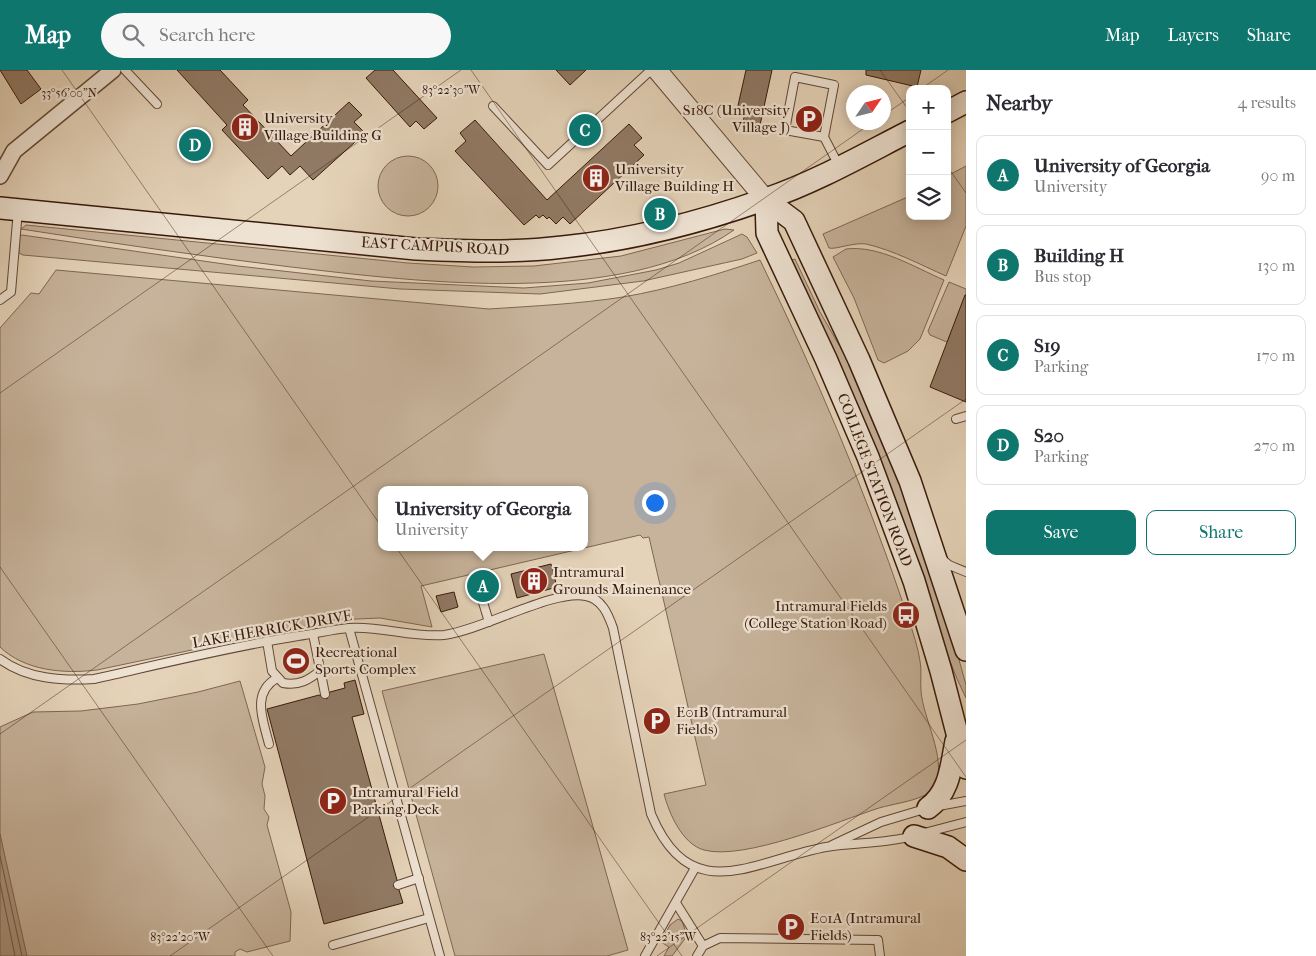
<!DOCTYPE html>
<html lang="en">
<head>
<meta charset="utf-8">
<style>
	body { margin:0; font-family:"IM FELL French Canon",serif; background:#f7f7f7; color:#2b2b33 }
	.controls { position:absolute; right:15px; top:15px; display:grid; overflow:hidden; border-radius:10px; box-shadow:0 2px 12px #0003 }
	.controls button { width:45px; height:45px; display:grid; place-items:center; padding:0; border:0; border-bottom:1px solid #e1e1e2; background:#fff; color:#2b2b33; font:25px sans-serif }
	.compass { position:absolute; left:846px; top:15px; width:45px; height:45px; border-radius:50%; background:#fff; box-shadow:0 2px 12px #0003; rotate:55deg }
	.you { position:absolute; left:654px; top:432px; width:18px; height:18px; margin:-12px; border:4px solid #fff; border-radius:50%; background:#1a73e8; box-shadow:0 0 0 8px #1a73e833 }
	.badge { display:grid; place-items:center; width:32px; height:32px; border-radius:50%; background:#0f766e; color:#fff; font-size:16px; font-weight:700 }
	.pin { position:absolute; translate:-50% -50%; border:2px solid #fff; box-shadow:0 1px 5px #0006 }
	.popup { position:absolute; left:378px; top:416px; width:210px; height:65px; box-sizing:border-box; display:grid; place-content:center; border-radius:10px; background:#fff; filter:drop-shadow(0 1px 4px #0005); font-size:16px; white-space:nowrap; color:#7c7c81 }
	.popup b { font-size:19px; color:#2b2b33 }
	.popup::after { content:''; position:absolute; left:50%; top:100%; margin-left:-10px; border:10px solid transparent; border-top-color:#fff }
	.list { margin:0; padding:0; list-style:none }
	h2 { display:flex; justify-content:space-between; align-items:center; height:65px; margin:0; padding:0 20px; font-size:21px }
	h2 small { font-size:16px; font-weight:400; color:#7c7c81 }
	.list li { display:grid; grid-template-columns:32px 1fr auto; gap:15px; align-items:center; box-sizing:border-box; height:80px; margin:0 10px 10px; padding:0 10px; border:1px solid #e1e1e2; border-radius:10px }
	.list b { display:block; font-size:19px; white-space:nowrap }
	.list p { margin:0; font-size:16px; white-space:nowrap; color:#7c7c81 }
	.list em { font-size:16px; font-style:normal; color:#7c7c81 }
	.actions { display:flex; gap:10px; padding:15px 20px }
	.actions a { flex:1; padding:11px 0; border:1px solid #0f766e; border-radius:10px; text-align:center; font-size:18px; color:#0f766e }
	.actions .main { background:#0f766e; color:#fff }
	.icon { flex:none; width:28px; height:28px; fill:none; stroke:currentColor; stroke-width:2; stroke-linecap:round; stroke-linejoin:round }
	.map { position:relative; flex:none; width:966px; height:886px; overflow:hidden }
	header { display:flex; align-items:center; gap:30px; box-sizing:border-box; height:70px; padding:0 25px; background:#0f766e; color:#fff }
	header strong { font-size:24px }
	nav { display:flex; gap:28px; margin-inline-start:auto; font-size:18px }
	.search { width:350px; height:45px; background:#f7f7f7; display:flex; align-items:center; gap:12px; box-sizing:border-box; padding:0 18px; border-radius:28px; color:#7c7c81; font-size:19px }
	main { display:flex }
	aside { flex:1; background:#fff }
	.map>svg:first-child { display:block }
</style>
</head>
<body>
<header>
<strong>Map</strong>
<div class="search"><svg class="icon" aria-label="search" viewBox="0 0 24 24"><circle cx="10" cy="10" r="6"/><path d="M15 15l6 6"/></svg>Search here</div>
<nav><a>Map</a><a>Layers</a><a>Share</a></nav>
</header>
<main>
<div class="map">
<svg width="966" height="886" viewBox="0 0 966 886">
	<rect width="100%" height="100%" fill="#e5d3b9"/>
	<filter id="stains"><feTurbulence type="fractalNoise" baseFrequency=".004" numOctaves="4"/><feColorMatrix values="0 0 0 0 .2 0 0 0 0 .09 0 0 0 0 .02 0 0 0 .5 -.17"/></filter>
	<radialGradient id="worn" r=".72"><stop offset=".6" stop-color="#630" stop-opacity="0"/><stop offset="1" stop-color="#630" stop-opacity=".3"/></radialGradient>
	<!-- green -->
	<g fill="#c7b39b" stroke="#7f6652" fill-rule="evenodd">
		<circle cx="408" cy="116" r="30"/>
		<path d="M966 96V156L946 206C921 195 893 180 866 174 854 172 835 180 829 178L823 164 910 126V146H947V106Z"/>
		<path d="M26 155 408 193 473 197 534 196 621 186 725 159 734 160C623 238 419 212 291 197 200 186 111 173 21 159Z"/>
		<polygon points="742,164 747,167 757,183 742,189 643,211 540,224 400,219 23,185 19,183 19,166 22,165 238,196 371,211 524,218 588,213 656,200 679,193"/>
		<path d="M846 179C879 175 914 197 944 210L920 269 908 281 884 293 878 290 854 228 833 187Z"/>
		<path d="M795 189 820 242 854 301 897 404 953 568 966 615V628C940 577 928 517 908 463 873 370 832 281 789 191Z"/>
		<path d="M760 190C815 303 864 417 904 536L900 538 904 551 909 550C913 563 918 577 920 591 922 600 920 611 921 621 923 648 946 687 936 713 934 719 929 724 923 726 910 732 893 734 879 738 839 751 744 791 704 780 682 774 669 743 664 724L706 715 649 467 643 468 640 465 421 516 432 557 380 548 334 550 97 600C64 604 25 601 0 577V258L31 223 39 224 56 200 489 239C534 236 578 234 623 227 670 219 715 205 760 190ZM382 420H584V477H382Z"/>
		<polygon points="949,212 966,219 966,227 947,272 930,265 928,261"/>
		<polygon points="544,584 628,880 607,886 455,886 382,621"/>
		<polygon points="240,611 265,697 262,714 265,726 264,739 269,747 267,755 291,842 290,871 247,882 240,879 235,882 235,886 0,886 0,657 33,642 81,641 138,634 198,622"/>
		<polygon points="678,849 682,851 687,866 672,886 664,886 669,877 661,872 670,855"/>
	</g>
	<!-- water -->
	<polygon fill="#aa947e" stroke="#7c6350" points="0,764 27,886 0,886"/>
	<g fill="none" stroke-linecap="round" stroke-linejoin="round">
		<!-- shore -->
		<g stroke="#705644" stroke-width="1">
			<polyline points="0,786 22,886"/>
			<polyline points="0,813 15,886"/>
		</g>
	</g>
	<!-- building -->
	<g fill="#917a65" stroke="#37190a">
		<polygon points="0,0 27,0 41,19 21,34"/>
		<polygon points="177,0 220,0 248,30 243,35 291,86 349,32 362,45 354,52 365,63 313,110 300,96 290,105 282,96 268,109 222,60 227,55"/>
		<polygon points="375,0 393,0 437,48 424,59 416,51 410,57 366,8"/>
		<polygon points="556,0 586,0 570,15"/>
		<polygon points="746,0 772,0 760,55 743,51 746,41 737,40"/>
		<polygon points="866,0 921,0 917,17 866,5"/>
		<polygon points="475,50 547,130 629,54 642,68 634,75 644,85 570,154 563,147 556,154 549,147 547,149 543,145 539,148 536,145 524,155 455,81 466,71 460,63"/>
		<polygon points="965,225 966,225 966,332 930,317"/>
		<polygon points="551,494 557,517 517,528 511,504"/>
		<polygon points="454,522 458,537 441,542 436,526"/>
		<polygon points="355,610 364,644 352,647 397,810 393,816 399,820 403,833 324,854 267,639 319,625 327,629 330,622 345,618 344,613"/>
	</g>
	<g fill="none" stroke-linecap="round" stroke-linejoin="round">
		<defs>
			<g id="service">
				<polyline points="125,0 157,34"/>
				<polygon points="795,7 834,15 824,67 785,60"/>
				<polyline points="493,36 548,95 651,0"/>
				<polyline points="824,67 839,96"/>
				<polyline points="0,230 11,222 18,140"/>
				<polyline points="956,349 966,346"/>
				<polyline points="942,489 949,495 966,502"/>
				<polyline points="478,516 489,552"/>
				<polyline points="349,558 440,886"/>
				<polyline points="313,564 325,624"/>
				<path d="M267 571 272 601 283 613C299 616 309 610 321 600"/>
				<path d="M0 589C27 609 62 611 94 609 161 594 229 577 298 566 315 564 333 559 350 558 382 556 413 568 444 565 483 560 553 519 586 526 602 529 608 544 613 558L651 744C691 839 752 791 826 777 856 772 884 774 913 766"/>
				<path d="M269 674C263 650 251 623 277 608"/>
				<polyline points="924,763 966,752"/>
				<polyline points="832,775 881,752 928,738 966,731"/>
				<polyline points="398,815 419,808"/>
				<polyline points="676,833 703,876"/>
				<polyline points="333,875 429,848"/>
				<polyline points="645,886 695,798"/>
				<polyline points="697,886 703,876 720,868 878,870 880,886"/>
			</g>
			<polyline id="minor" points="0,106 14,81 113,0"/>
			<polyline id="tertiary" points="657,0 766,130"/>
			<g id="secondary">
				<polyline points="947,42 966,32"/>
				<polyline points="766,130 767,163 826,289 868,387 914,511 941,601 966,698"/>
				<polyline points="766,130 794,151 859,290 910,411 966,580"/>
				<path d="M0 138 416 179C465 181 514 183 563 177 632 170 701 152 766 129 816 112 863 85 910 61"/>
				<path d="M928 738C950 722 951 696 956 671"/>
				<polyline points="914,766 948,777 966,790"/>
			</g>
		</defs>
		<!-- service casing -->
		<use href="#service" stroke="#624836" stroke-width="10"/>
		<!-- minor casing -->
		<use href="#minor" stroke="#624836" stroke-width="18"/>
		<!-- tertiary casing -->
		<use href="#tertiary" stroke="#624836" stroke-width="21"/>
		<!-- secondary casing -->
		<use href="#secondary" stroke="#37190a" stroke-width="24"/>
		<!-- service -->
		<use href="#service" stroke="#eee2d2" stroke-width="8"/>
		<!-- minor -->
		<use href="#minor" stroke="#eee2d2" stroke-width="15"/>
		<!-- tertiary -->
		<use href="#tertiary" stroke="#eee2d2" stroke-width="19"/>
		<!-- secondary -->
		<use href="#secondary" stroke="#eee2d2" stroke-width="21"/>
	</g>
	<!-- ticks -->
	<path fill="none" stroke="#37190a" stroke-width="1" stroke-opacity="0.45" d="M62 0 682 886M471 0 966 707M880 0 910 42M921 19 948 0M884 45 910 27M947 96 966 123M0 323 461 0M0 497 273 886M0 664 873 52M170 886 966 329M657 886 966 670"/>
	<!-- icons -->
	<defs>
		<symbol id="parking-disc" viewBox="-11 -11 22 22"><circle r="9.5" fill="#8f2418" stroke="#eee2d2"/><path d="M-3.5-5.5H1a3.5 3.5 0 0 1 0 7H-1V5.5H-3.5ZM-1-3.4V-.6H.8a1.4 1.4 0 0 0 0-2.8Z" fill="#fff"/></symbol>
		<symbol id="building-disc" viewBox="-11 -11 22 22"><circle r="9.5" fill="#8f2418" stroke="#eee2d2"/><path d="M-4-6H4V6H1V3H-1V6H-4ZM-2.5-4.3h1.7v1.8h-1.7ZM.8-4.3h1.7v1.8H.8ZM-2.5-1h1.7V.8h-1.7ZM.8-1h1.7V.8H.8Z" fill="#fff"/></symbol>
		<symbol id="bus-disc" viewBox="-11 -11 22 22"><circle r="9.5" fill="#8f2418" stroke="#eee2d2"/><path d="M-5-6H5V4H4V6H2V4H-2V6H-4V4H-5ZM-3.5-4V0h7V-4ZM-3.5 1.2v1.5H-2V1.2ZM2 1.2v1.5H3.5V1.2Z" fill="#fff"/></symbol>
		<symbol id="stadium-disc" viewBox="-11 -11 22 22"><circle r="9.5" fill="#8f2418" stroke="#eee2d2"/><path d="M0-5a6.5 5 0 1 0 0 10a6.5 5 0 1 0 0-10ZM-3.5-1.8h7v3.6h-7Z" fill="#fff"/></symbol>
	</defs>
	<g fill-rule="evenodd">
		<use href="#parking-disc" x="793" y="33" width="32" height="32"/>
		<use href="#building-disc" x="229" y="41" width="32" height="32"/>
		<use href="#building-disc" x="580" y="92" width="32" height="32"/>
		<use href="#building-disc" x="518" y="495" width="32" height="32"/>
		<use href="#bus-disc" x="890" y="529" width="32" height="32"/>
		<use href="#stadium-disc" x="280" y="575" width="32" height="32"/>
		<use href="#parking-disc" x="641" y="635" width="32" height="32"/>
		<use href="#parking-disc" x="317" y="715" width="32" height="32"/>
		<use href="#parking-disc" x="775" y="841" width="32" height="32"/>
	</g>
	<g text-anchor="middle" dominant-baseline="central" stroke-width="4.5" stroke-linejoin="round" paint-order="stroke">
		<!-- poi labels -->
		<g font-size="15" fill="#37190a" stroke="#eee2d2" text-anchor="start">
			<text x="790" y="40" text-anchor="end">S18C (University<tspan x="790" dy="17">Village J)</tspan></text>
			<text x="264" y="48">University<tspan x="264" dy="17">Village Building G</tspan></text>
			<text x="615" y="99">University<tspan x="615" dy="17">Village Building H</tspan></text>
			<text x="553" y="502">Intramural<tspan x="553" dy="17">Grounds Mainenance</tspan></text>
			<text x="887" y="536" text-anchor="end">Intramural Fields<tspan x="887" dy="17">(College Station Road)</tspan></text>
			<text x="315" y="582">Recreational<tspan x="315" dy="17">Sports Complex</tspan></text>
			<text x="676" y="642">E01B (Intramural<tspan x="676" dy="17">Fields)</tspan></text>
			<text x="352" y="722">Intramural Field<tspan x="352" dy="17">Parking Deck</tspan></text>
			<text x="810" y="848">E01A (Intramural<tspan x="810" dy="17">Fields)</tspan></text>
		</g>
		<!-- street labels -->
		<g font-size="15" fill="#37190a" stroke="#eee2d2">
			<text transform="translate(435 176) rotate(3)">EAST CAMPUS ROAD</text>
			<text transform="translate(875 410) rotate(69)">COLLEGE STATION ROAD</text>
			<text transform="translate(272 559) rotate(-10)">LAKE HERRICK DRIVE</text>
		</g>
	</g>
	<g font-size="12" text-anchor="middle" fill="#37190a" stroke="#eee2d2" stroke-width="4.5" stroke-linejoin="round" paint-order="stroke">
		<text x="451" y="24">83°22'30"W</text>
		<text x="69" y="27">33°56'00"N</text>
		<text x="180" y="871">83°22'20"W</text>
		<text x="668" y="871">83°22'15"W</text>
	</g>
	<rect width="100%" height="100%" filter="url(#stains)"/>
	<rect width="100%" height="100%" fill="url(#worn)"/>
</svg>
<div class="controls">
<button>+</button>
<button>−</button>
<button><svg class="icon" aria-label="layers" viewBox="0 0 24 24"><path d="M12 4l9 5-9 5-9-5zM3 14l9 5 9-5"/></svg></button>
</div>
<svg class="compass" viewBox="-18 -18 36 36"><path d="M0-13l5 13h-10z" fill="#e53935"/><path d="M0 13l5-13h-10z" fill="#7c7c81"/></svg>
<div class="you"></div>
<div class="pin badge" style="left:483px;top:516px">A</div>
<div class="popup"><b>University of Georgia</b>University</div>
<div class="pin badge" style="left:660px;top:144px">B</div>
<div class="pin badge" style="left:585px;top:60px">C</div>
<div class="pin badge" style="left:195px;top:75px">D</div>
</div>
<aside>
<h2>Nearby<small>4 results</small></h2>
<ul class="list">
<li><span class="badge">A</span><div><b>University of Georgia</b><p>University</p></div><em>90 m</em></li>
<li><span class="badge">B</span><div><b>Building H</b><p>Bus stop</p></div><em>130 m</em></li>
<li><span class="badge">C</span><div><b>S19</b><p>Parking</p></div><em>170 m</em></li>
<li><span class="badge">D</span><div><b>S20</b><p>Parking</p></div><em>270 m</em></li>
</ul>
<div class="actions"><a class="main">Save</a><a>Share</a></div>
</aside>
</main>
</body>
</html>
